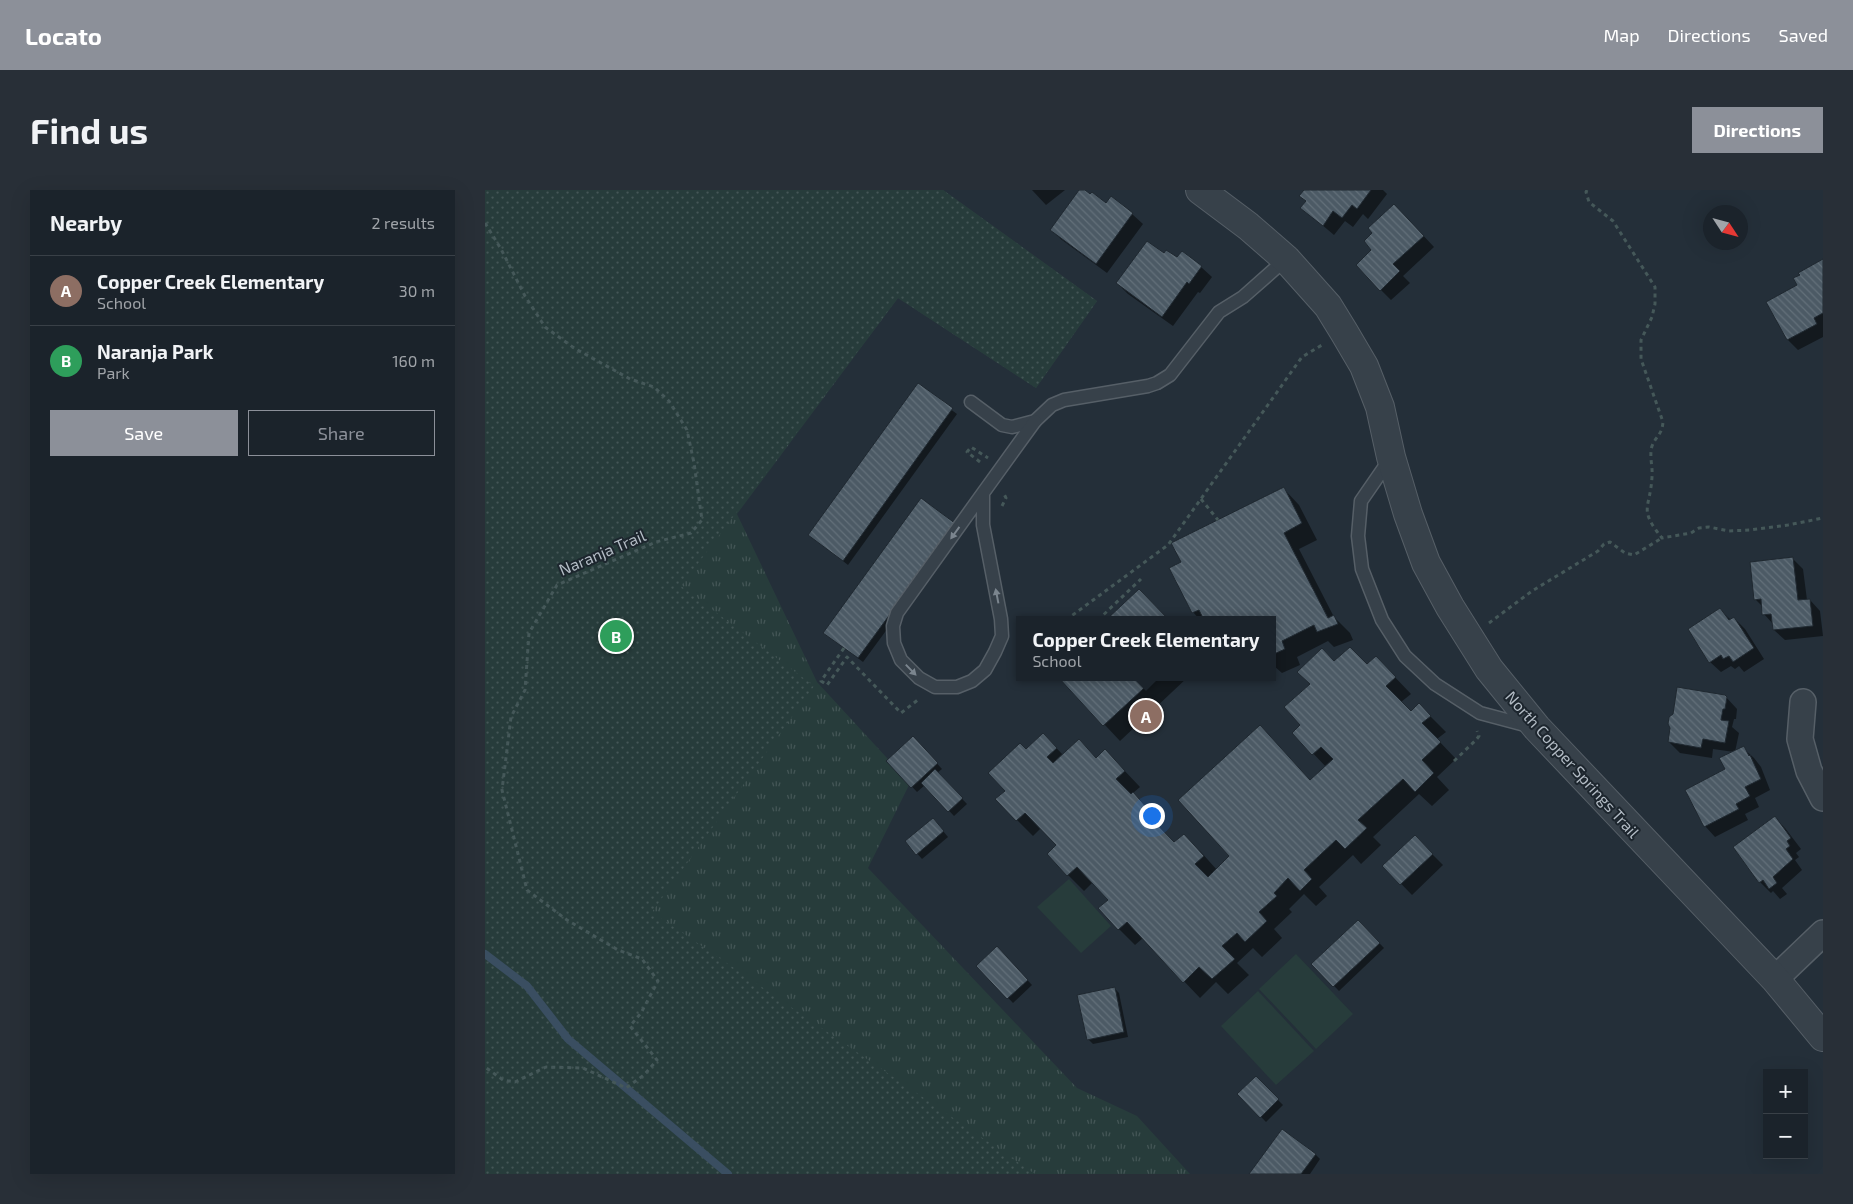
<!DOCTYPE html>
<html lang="en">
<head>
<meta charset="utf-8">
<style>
	body { margin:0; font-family:"Exo 2",sans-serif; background:#282f37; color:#f1f3f6 }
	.controls { position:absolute; right:15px; bottom:15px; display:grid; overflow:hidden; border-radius:0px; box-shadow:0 5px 20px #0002 }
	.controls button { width:45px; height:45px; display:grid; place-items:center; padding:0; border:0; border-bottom:1px solid #394047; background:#1b232b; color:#f1f3f6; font:25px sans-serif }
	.compass { position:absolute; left:1218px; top:15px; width:45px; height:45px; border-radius:50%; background:#1b232b; box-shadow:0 5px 20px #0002; rotate:126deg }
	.you { position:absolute; left:666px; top:625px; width:18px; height:18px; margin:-12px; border:4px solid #fff; border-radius:50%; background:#1a73e8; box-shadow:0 0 0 8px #1a73e833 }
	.badge { display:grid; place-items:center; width:32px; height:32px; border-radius:50%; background:#8c9099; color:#fff; font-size:16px; font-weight:700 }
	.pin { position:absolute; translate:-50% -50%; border:2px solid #fff; box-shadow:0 1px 5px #0006 }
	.popup { position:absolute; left:531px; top:426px; width:260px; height:65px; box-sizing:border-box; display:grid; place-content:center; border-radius:0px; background:#1b232b; filter:drop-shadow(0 1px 4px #0005); font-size:16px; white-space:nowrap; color:#a0a4a9 }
	.popup b { font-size:19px; color:#f1f3f6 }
	.popup::after { content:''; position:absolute; left:50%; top:100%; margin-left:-10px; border:10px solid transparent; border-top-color:#1b232b }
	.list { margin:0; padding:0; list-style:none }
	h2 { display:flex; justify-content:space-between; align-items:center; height:65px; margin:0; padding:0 20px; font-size:21px }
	h2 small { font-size:16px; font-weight:400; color:#a0a4a9 }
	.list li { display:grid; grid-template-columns:32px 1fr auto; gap:15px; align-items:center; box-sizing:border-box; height:70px; padding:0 20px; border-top:1px solid #394047 }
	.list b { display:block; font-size:19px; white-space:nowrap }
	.list p { margin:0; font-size:16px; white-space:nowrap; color:#a0a4a9 }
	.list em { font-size:16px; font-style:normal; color:#a0a4a9 }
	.actions { display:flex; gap:10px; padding:15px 20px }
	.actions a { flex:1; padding:11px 0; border:1px solid #8c9099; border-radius:0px; text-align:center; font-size:18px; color:#8c9099 }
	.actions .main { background:#8c9099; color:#fff }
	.map { position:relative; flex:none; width:1338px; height:984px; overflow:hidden; border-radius:0px }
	header { display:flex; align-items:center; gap:30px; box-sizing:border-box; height:70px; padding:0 25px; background:#8c9099; color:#fff }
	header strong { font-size:24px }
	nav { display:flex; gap:28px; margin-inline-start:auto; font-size:18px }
	.intro { display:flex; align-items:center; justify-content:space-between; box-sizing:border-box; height:120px; padding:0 30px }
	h1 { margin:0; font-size:35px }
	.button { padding:12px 22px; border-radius:0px; background:#8c9099; color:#fff; font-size:18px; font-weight:700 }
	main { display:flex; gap:30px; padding:0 30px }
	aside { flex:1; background:#1b232b; border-radius:0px; box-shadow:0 5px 20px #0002 }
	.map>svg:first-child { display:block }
</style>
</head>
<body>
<header>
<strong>Locato</strong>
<nav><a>Map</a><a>Directions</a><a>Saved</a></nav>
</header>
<div class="intro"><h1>Find us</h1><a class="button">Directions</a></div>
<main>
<aside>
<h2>Nearby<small>2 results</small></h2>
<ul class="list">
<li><span class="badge" style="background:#8d6e63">A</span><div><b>Copper Creek Elementary</b><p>School</p></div><em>30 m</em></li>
<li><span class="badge" style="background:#2e9e5b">B</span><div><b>Naranja Park</b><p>Park</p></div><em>160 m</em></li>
</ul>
<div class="actions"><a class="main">Save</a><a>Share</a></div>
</aside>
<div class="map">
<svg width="1338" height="984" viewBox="0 0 1338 984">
	<defs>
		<pattern id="grass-tufts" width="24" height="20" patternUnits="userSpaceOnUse" patternTransform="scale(1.25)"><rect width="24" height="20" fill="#273c3b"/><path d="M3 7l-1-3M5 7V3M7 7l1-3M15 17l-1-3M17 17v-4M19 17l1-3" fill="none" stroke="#445656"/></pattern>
		<pattern id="park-dots" width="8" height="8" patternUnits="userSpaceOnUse" patternTransform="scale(1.25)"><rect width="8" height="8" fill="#273c3b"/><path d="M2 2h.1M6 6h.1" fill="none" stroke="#445656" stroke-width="1.8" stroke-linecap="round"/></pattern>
		<pattern id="building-back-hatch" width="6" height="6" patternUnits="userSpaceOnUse" patternTransform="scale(1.25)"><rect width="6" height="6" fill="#4c5a65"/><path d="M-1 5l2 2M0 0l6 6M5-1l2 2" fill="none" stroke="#63707a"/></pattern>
	</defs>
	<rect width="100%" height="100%" fill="#242f39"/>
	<!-- grass -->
	<polygon fill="url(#grass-tufts)" points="0,0 458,0 612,111 551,198 413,108 252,324 332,492 425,593 383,678 592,898 652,926 705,984 0,984"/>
	<!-- park -->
	<polygon fill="url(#park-dots)" points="0,0 458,0 612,111 551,198 413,108 196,396 329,496 167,722 550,984 0,984"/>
	<!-- garden -->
	<g fill="#273c3b">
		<polygon points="584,689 626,736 596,763 552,717"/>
		<polygon points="811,764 868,824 831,859 774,799"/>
		<polygon points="773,801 829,861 791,895 736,836"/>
	</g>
	<!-- shadow -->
	<g fill="#0007">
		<polygon points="547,0 580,0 561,15"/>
		<polygon points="595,0 621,14 647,24 658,34 622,83 577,50 566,40"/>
		<polygon points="821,0 898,0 902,4 883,29 878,24 868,37 860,31 849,45 817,18 822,12 816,6"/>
		<polygon points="920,26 949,57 918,86 925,93 906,110 896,100"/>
		<polygon points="679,65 716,77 727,87 715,103 713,102 688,136 643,104 632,93"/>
		<polygon points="1338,71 1338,147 1313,160 1303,150 1283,113 1314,95"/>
		<polygon points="433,195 472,224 363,375 325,345"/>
		<polygon points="799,299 814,315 832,350 814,359 849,427 865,443 868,450 849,457 843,451 812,467 815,475 797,483 789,476 787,477 787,430 715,430 708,422 698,373"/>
		<polygon points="475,340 378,472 339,443"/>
		<polygon points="1308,369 1318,379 1322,410 1325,410 1335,421 1338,446 1300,450 1289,440 1288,434 1279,424 1278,417 1270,409"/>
		<polygon points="1235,420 1246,430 1249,428 1260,439 1279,469 1259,482 1254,476 1250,479 1246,476 1236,482 1225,472"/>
		<polygon points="850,472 882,476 906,483 926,504 916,512 926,522 934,515 961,542 952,549 971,569 952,587 964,600 947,616 934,604 888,647 896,655 876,674 868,665 834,697 842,706 831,716 819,704 804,719 807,722 789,739 797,748 777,767 768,758 752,773 764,785 743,804 731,792 715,808 658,748 650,755 634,739 615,718 625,710 608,692 599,701 583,685 564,664 572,655 556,638 548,646 532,630 522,601 541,560 558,544 578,565 612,569 620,560 655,597 648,603 677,634 674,637 690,653 715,661 732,680 841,577 809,543 817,535"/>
		<polygon points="575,487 703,487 635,551"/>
		<polygon points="1240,506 1252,519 1251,529 1249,529 1247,537 1254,543 1250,562 1258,558 1269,568 1276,577 1285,600 1270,608 1274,617 1260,624 1263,630 1230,647 1220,636 1249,562 1228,559 1227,568 1195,563 1184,552"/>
		<polygon points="428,547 457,579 452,583 482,614 469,626 440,595 432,602 403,571"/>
		<polygon points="1290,628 1300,638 1316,659 1311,663 1314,667 1310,670 1317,680 1297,698 1302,704 1295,709 1288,701 1286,703 1275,692 1250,658"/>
		<polygon points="453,635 463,647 437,669 422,652"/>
		<polygon points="930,647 958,675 927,705 899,676"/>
		<polygon points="873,731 899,758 854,801 828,774"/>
		<polygon points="512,758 547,795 528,813 493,776"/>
		<polygon points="629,798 634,803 643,847 608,854 603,849"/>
		<polygon points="771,888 798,915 781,932 754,904"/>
		<polygon points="830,964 835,969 825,984 765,984"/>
	</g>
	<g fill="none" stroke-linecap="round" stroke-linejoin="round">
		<!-- stream -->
		<polyline stroke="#3a4e61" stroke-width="8" points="0,764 42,796 83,849 243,984"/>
	</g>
	<!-- building -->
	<g fill="url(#building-back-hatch)" stroke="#1f2830">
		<polygon points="594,0 600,0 605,4 607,2 621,13 626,6 648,23 611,74 565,40"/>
		<polygon points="819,0 886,0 872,19 867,15 857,28 848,21 838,36 815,18 821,11 814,6"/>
		<polygon points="909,14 939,46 908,74 915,81 895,101 871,75 886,60 879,51 887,43 883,38"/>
		<polygon points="662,51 679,63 681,60 692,67 697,61 717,76 704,94 702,92 677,127 631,93"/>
		<polygon points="1338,69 1338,123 1329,128 1332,134 1302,150 1281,112 1312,95 1308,88 1315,85 1313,83"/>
		<polygon points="433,193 468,218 358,371 323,345"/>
		<polygon points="799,297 817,333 799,343 843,428 849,425 853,434 832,442 829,435 797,451 800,459 787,465 787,430 719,430 714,420 707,423 684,378 696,372 686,353"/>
		<polygon points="436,308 471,334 373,468 338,443"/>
		<polygon points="1308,367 1313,410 1325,409 1328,436 1288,440 1286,424 1277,425 1276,409 1269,410 1265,372"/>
		<polygon points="654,399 684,430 621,430"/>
		<polygon points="1235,418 1244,430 1249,427 1269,458 1248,472 1244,466 1238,469 1236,465 1224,473 1203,439"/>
		<polygon points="865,457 882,474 891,466 911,487 901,496 926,521 934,513 946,526 937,533 956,552 937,570 949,583 930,602 918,589 873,630 882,638 860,659 851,650 819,680 827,689 815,701 803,688 789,703 792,706 774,722 782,731 760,752 752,743 737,756 750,769 727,789 714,777 698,793 642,732 633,740 613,718 623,710 592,677 582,686 562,664 571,655 540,623 531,631 510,609 520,601 503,583 535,553 541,559 558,543 572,558 562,567 568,573 594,549 611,568 620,559 640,581 631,589 646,604 648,602 662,618 659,621 689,652 699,644 719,666 710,674 723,687 744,666 693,610 775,535 825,590 848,569 836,557 827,565 807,543 815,535 799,517 825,494 812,482 837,458 849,471"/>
		<polygon points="573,487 671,487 618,536"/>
		<polygon points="1192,497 1240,505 1242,507 1240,519 1238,519 1236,530 1244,531 1240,553 1218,549 1216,558 1183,552 1185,538 1183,534 1184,527 1188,524"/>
		<polygon points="428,546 453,573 426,598 401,571"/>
		<polygon points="1259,556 1264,566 1265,565 1276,589 1260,597 1265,606 1251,614 1254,619 1219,637 1200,600 1240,579 1234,568"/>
		<polygon points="450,579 478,608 463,622 436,593"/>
		<polygon points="1290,626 1306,648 1302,651 1305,656 1301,659 1308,669 1288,687 1292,693 1284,699 1278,690 1274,693 1248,657"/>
		<polygon points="448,628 459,641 431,665 420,651"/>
		<polygon points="930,645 948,664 915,695 897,676"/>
		<polygon points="873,730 895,753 848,797 826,774"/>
		<polygon points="512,756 543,790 522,809 491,776"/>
		<polygon points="630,797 639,842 602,850 592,805"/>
		<polygon points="771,886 794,909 775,928 752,904"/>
		<polygon points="797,939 831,964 816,984 764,984"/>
	</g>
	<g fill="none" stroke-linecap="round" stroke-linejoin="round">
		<defs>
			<g id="service">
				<polyline points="486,212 517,235 527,237 550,231 567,215 579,210 663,196 672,193 685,185 734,122 758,107 801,69"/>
				<polyline points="905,269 876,311 873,346 877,379 897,430 920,466 950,494 995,523 1044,536"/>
				<polyline points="498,303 498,335 516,429 517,446 510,462 500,480 487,491 472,497 450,497 434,488 416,470 409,453 408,436 412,423 498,303 550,231"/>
			</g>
			<g id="minor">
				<polyline points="1318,512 1315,549 1324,581 1338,608"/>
				<polyline points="1290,789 1338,743"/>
			</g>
			<polyline id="tertiary" points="715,0 763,36 801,69 843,116 859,142 879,176 895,217 906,267 923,324 941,373 965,417 1004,479 1052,538 1290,789 1338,847"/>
		</defs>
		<!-- service casing -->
		<use href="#service" stroke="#565f67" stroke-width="15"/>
		<!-- minor casing -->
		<use href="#minor" stroke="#565f67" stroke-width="28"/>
		<!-- tertiary casing -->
		<use href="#tertiary" stroke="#565f67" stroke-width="30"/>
		<!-- path -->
		<g stroke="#455859" stroke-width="3" stroke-dasharray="4 4" stroke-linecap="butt">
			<path d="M1102 0 1101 2 1104 12 1128 31 1170 97V114L1167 127 1156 150V169L1178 232C1177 245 1171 246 1167 256 1164 266 1168 277 1167 287 1165 320 1153 318 1177 348L1206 343 1214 338 1224 337 1244 341 1265 340 1303 335 1338 328"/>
			<polyline points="0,33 16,59 40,106 60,137 89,158 145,189 169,197 184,211 202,240 209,273 217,330 206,343 171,352 72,395 44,443 40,500 26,527 17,600 42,700 82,730 133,760 157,769 173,791 156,823 145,836 172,870 159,885 141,898 98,878 61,877 30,892 18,890 0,877"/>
			<polyline points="495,272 482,262 486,257 503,268"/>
			<polyline points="716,309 733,330"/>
			<polyline points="517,316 521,308 519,304"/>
			<polyline points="581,430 683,355 817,167 837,155"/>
			<polyline points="613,430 656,389"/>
			<polyline points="1004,433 1047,401 1113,361 1119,354 1125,352 1140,363 1149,365 1177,348"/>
			<polyline points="359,458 336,491 342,495 362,467 416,523 434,509"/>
			<polyline points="969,571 991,550 994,546 992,541"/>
		</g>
		<!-- service -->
		<use href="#service" stroke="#37414a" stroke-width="12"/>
		<!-- minor -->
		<use href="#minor" stroke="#37414a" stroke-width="25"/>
		<!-- tertiary -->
		<use href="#tertiary" stroke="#37414a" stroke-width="28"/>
	</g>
	<!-- one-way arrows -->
	<defs><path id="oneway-solid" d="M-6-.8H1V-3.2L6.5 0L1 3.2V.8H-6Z" transform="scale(1.25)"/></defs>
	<g fill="#7b858e">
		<use href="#oneway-solid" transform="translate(470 343) rotate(126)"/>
		<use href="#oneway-solid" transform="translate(512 406) rotate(-101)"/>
		<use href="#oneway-solid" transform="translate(426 480) rotate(46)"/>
	</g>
	<g text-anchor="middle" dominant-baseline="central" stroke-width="4" stroke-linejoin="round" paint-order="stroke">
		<!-- street labels -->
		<g font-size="16" fill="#b3bcc5" stroke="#1d262e">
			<text transform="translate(117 362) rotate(-23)">Naranja Trail</text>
			<text transform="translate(1088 574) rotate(48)">North Copper Springs Trail</text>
		</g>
	</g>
</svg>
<div class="controls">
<button>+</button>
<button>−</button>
</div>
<svg class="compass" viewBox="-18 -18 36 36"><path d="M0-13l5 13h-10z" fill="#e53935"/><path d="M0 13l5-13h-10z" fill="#a0a4a9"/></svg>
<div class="you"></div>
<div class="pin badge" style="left:661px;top:526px;background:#8d6e63">A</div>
<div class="popup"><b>Copper Creek Elementary</b>School</div>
<div class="pin badge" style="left:131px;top:446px;background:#2e9e5b">B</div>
</div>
</main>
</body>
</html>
